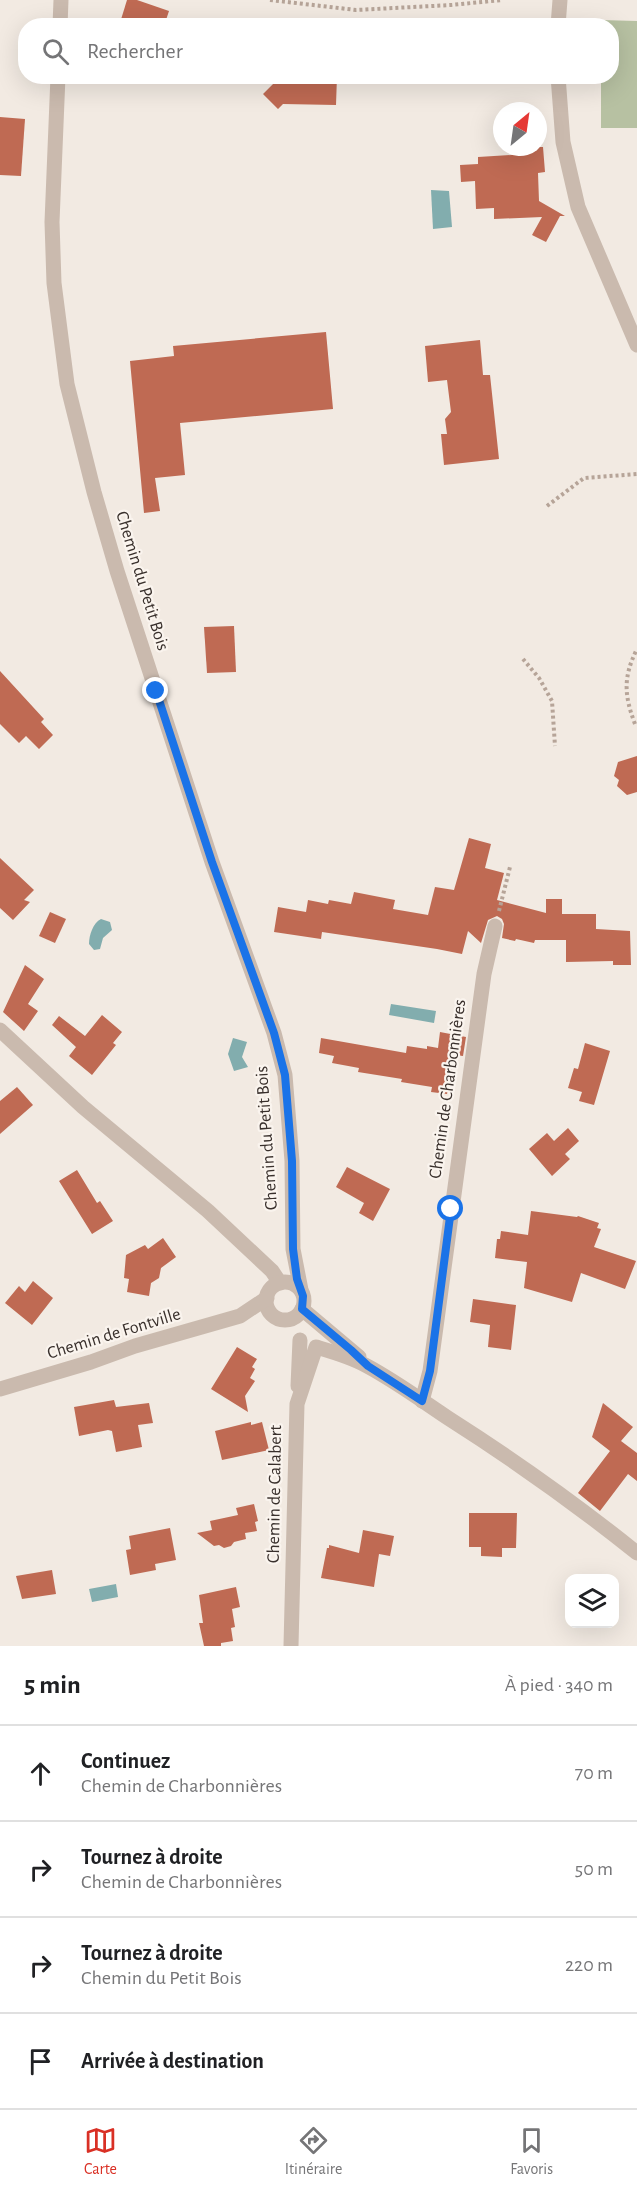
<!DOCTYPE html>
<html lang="fr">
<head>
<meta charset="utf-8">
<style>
	body { margin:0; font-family:"Alegreya Sans",sans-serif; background:#f6f6f6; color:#202124 }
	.controls { position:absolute; right:18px; bottom:18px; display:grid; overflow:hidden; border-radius:12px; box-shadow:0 6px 24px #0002 }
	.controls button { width:54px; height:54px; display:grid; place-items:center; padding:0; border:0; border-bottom:2px solid #e0e0e0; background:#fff; color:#202124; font:30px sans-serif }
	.compass { position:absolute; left:493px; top:102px; width:54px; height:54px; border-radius:50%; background:#fff; box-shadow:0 6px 24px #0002; rotate:29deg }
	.stop { position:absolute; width:18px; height:18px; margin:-14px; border:4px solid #1a73e8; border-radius:50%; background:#fff }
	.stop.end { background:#1a73e8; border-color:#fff; box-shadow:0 2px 6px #0008 }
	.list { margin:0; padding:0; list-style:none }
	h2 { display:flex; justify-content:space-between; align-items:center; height:78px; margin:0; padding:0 24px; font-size:26px }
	h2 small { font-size:20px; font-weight:400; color:#757577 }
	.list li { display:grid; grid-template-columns:39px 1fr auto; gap:18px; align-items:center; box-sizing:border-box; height:96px; padding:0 24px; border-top:2px solid #e0e0e0 }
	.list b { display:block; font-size:22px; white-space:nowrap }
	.list p { margin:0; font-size:20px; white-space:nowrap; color:#757577 }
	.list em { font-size:20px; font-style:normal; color:#757577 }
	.icon { flex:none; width:33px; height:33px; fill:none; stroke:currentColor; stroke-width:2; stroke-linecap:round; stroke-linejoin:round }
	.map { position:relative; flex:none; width:637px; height:1646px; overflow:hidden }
	.search { position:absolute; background:#fff; box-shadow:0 6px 24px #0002; left:18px; right:18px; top:18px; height:66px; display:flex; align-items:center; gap:15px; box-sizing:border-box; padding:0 21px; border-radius:24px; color:#757577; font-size:22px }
	.sheet { height:462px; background:#fff }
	nav { display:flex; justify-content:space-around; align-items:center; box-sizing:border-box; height:84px; border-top:2px solid #e0e0e0; background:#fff; font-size:16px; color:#757577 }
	nav a { display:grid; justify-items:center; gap:3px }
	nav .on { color:#d93025 }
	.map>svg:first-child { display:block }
</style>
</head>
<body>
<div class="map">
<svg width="637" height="1646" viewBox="0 0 637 1646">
	<rect width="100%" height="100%" fill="#f2eae2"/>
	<!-- green -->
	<polygon fill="#b7c1a2" points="600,20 637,21 637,128 601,128 601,77 612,76 612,26 600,25"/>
	<!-- water -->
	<g fill="#82adae">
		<polygon points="431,190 449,191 452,227 433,229"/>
		<path d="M101 919 110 922 112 930 103 938 100 949 94 950 89 944C89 935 93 923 101 919Z"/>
		<polygon points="391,1004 436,1011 434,1023 389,1015"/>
		<polygon points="233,1038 247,1042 242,1057 248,1067 234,1071 228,1054"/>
		<polygon points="116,1584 118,1597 92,1602 89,1589"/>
	</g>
	<!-- building -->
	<g fill="#bf6a53">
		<polygon points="127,0 137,0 169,11 164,26 119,26"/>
		<polygon points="319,76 337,76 336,105 283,104 278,109 263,94 278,79 319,79"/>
		<polygon points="0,117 25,119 21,176 0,175"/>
		<polygon points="526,147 543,147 545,172 538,173 539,201 565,216 560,216 546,242 532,235 542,217 494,219 494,208 476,209 475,181 461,182 460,165 478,164 478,157 526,154"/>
		<polygon points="326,332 333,409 180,423 185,475 155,478 160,511 144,513 130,361 174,356 173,346"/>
		<polygon points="480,340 483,375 490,375 499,459 444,465 441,434 447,434 445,419 451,412 447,380 428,382 425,346"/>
		<polygon points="234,626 236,672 207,673 204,627"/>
		<polygon points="0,671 44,719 41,722 53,735 39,749 26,736 19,743 0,724"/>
		<polygon points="637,756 637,792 627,795 617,786 619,780 614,776 618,762"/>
		<polygon points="469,838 491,844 485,868 504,873 497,900 546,913 546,899 562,899 562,914 596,914 596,929 630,931 631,965 613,965 613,961 566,962 566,940 535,940 534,943 516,939 515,941 502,938 504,924 502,919 497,916 488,920 481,943 468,931 462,954 437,949 322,932 321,939 274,932 278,907 306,912 308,900 328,904 329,900 351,904 354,892 395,900 393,909 428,915 435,887 454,890"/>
		<polygon points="0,858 34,890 24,900 30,902 13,920 0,908"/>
		<polygon points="50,912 66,919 55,943 39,936"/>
		<polygon points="25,965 44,979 28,1004 38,1011 24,1031 3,1012"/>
		<polygon points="102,1015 122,1032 113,1043 116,1045 92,1075 69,1056 76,1047 52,1025 59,1016 85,1036"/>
		<polygon points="440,1032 466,1037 463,1056 454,1055 447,1094 431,1092 432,1087 401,1082 402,1079 358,1072 359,1068 332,1063 334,1056 319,1053 321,1038 406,1053 407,1046 427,1049 427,1046 438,1048"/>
		<polygon points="585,1043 610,1051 594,1105 579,1101 582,1092 568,1088 574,1068 578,1069"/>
		<polygon points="17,1087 33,1105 0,1134 0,1101"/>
		<polygon points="568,1128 579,1141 565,1154 570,1159 552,1176 529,1149 547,1133 554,1141"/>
		<polygon points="347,1167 390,1189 373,1221 359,1213 364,1203 336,1187"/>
		<polygon points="77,1170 97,1203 100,1201 113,1221 92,1234 59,1181"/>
		<polygon points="531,1211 577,1217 578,1216 599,1223 597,1228 601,1229 594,1247 636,1261 625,1289 581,1273 572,1302 524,1288 527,1262 495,1258 497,1239 500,1239 501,1231 528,1235"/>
		<polygon points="163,1238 176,1257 161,1268 159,1278 151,1283 149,1296 127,1292 129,1279 124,1278 126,1255 145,1245 148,1249"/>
		<polygon points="33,1281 53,1298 32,1325 5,1303 19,1286 25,1292"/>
		<polygon points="473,1299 516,1305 511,1350 488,1347 490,1325 470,1322"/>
		<polygon points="237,1347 257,1359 252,1367 255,1369 250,1378 255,1381 245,1396 248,1412 211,1389"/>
		<polygon points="114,1400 116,1407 149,1403 153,1423 138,1425 142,1447 116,1452 112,1431 108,1430 79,1436 74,1407"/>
		<polygon points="603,1403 633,1427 621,1441 637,1453 637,1481 628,1474 600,1511 578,1493 610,1451 592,1437"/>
		<polygon points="251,1422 251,1425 262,1422 269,1450 222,1460 215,1431"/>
		<polygon points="254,1504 258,1521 255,1522 257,1531 245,1533 246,1539 234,1542 231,1546 224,1548 219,1545 214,1546 197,1533 212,1530 210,1521 238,1515 236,1508"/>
		<polygon points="469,1513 517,1513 516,1548 502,1548 502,1557 481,1556 481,1547 469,1547"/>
		<polygon points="170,1528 176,1560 155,1564 156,1570 130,1575 126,1550 131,1549 129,1536"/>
		<polygon points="363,1530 394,1536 390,1556 379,1554 374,1587 321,1578 327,1548 329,1548 329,1545 359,1553"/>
		<polygon points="52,1570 56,1594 22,1599 16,1576"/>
		<polygon points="236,1587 240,1607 232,1609 235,1627 231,1628 233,1641 221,1643 221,1646 204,1646 199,1623 203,1623 199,1595"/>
	</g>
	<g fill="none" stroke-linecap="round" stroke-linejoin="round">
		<!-- path -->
		<g stroke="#b6a498" stroke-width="4" stroke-dasharray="3 3" stroke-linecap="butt">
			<polyline points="270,0 356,10 451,5 502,0"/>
			<polyline points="547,506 584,478 637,474"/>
			<polyline points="523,659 539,678 552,701 555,746"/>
			<path d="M635 724C624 695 623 677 637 649"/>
			<polyline points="499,911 510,867"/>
		</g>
		<!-- minor -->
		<g stroke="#cabaae" stroke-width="15">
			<polyline points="60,26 61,0"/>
			<polyline points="558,26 560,0"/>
			<polyline points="58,76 52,222 54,283 67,384 94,492 117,571 212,862 274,1033 285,1075 292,1161 293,1249 301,1290"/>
			<polyline points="558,76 563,142 578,207 637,345"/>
			<polyline points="0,1030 83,1107 208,1211 272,1271 280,1283"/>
			<circle cx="285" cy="1301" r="19"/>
			<polyline points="302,1309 359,1357"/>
			<polyline points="298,1386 300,1340"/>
			<polyline points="0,1389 91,1362 135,1346 240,1316 267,1298"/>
			<polyline points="422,1401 430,1371 484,974 495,926"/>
			<path d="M291 1646 297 1404 316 1347C333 1352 351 1357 367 1366 395 1381 421 1400 448 1418 514 1460 576 1504 637 1553"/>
		</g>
	</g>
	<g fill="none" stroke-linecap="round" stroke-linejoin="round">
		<!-- route -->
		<polyline stroke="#1a73e8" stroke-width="8" points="156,691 212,862 274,1033 285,1075 292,1161 293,1249 297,1279 303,1296 302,1309 351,1350 368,1366 422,1401 430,1371 451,1209"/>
	</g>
	<g text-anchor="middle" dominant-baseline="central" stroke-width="4.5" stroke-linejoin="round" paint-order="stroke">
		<!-- street labels -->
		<g font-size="18" fill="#39302c" stroke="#faf4ee">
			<text transform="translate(142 581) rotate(73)">Chemin du Petit Bois</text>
			<text transform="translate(448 1089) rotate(-82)">Chemin de Charbonnières</text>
			<text transform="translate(267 1138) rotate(-94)">Chemin du Petit Bois</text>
			<text transform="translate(114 1334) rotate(-17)">Chemin de Fontville</text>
			<text transform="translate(275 1494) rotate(-89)">Chemin de Calabert</text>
		</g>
	</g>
</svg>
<div class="controls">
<button><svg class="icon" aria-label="layers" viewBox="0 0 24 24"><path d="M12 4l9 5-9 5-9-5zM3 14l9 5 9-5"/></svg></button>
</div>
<svg class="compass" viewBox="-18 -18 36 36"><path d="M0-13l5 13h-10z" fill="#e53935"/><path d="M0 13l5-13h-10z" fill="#757577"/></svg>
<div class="stop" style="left:451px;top:1209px"></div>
<div class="stop end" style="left:156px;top:691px"></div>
<div class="search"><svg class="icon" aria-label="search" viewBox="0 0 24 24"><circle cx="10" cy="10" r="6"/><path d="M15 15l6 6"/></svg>Rechercher</div>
</div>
<section class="sheet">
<h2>5 min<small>À pied · 340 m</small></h2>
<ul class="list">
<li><svg class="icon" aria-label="ahead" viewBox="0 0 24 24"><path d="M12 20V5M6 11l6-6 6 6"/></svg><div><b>Continuez</b><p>Chemin de Charbonnières</p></div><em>70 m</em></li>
<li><svg class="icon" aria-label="right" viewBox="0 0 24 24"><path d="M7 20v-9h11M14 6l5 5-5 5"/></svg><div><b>Tournez à droite</b><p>Chemin de Charbonnières</p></div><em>50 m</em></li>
<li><svg class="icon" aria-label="right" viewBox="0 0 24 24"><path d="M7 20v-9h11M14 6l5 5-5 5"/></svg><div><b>Tournez à droite</b><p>Chemin du Petit Bois</p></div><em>220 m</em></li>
<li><svg class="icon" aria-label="arrive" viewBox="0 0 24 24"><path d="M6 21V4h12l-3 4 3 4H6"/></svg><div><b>Arrivée à destination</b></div></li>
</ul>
</section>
<nav>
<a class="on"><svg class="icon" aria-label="map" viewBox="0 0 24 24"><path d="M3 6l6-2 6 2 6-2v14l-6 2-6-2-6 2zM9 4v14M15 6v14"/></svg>Carte</a>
<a><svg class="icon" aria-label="directions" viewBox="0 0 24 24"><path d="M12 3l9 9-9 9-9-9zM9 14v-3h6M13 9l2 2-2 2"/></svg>Itinéraire</a>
<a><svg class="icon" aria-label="saved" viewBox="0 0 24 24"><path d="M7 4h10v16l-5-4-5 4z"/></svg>Favoris</a>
</nav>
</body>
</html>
